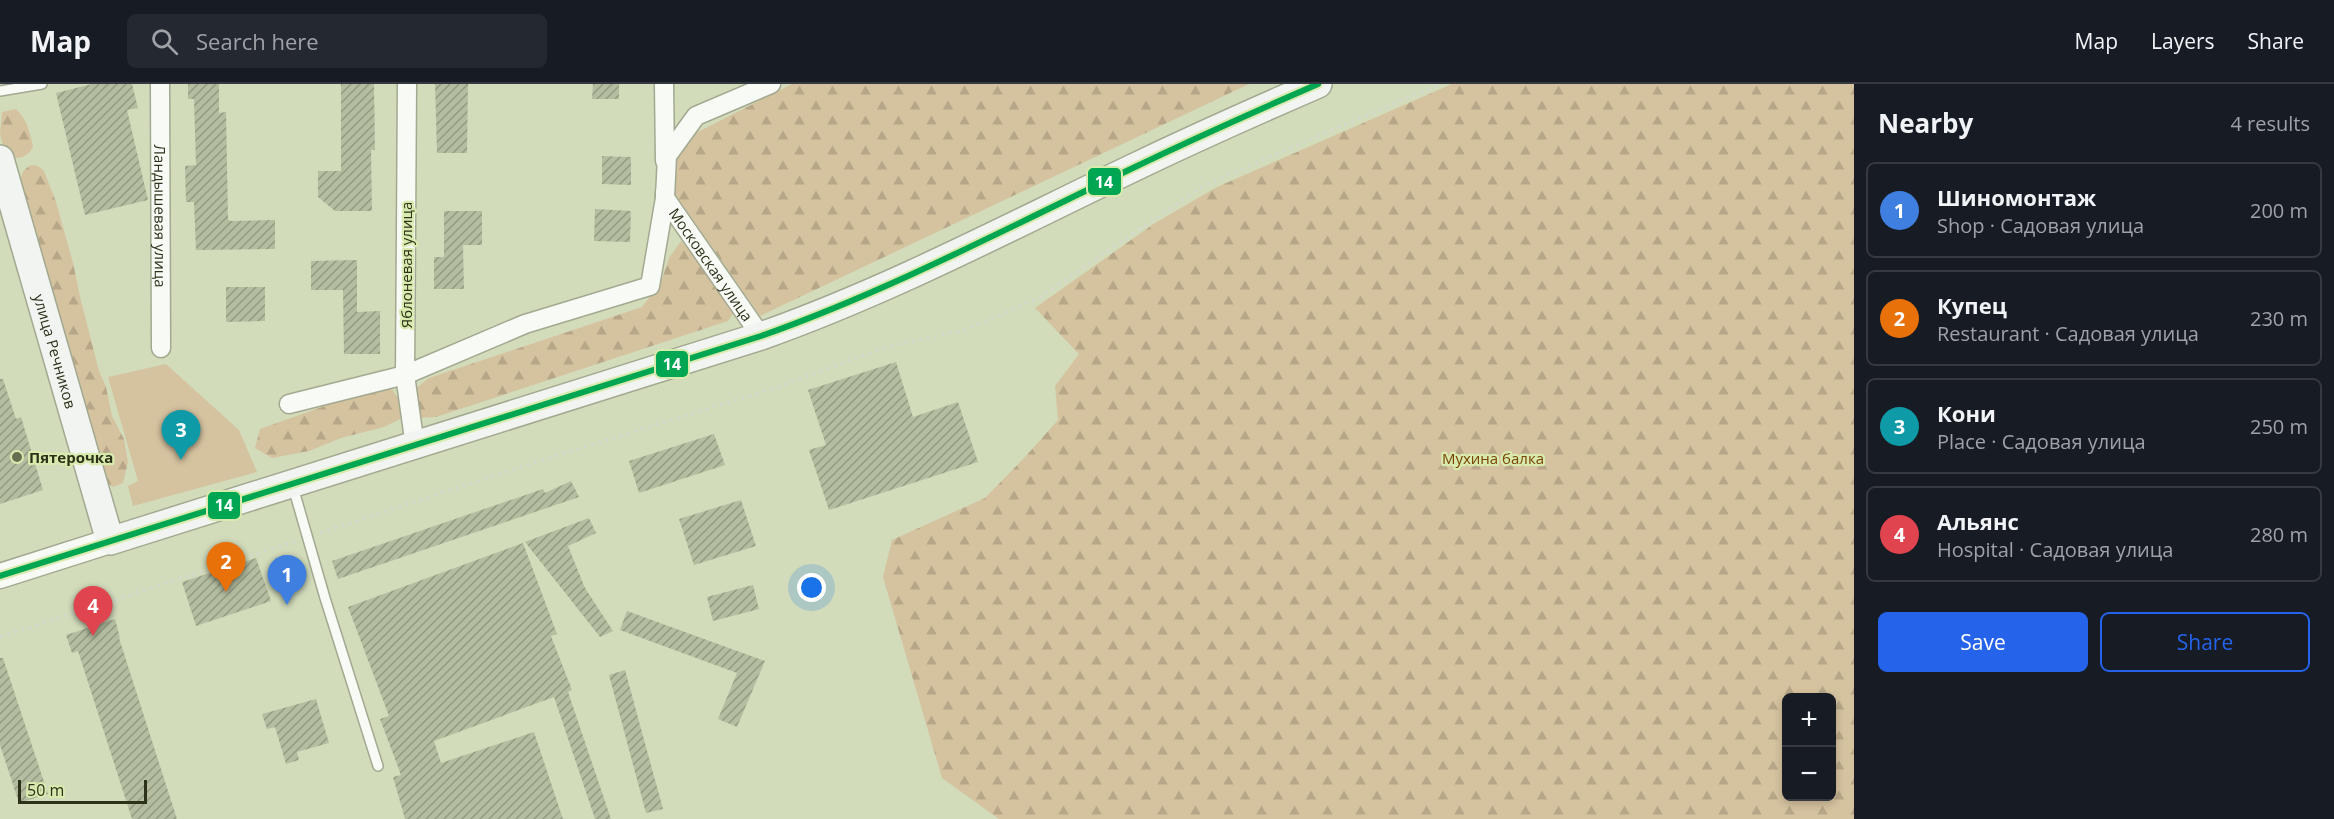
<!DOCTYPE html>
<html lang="en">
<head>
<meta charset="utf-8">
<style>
	body { margin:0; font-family:"Open Sans",sans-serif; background:#242831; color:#f1f3f6 }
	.controls { position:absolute; right:18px; bottom:18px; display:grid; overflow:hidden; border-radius:9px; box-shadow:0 3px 9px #0003 }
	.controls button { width:54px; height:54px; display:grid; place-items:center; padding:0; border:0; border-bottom:2px solid #363941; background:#171b24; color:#f1f3f6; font:30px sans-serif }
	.scale { position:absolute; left:18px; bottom:15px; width:129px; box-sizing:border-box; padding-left:6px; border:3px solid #2c321a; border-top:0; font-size:16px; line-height:21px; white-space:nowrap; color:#2c321a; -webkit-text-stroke:4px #d8eaad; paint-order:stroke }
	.you { position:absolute; left:812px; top:504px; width:21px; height:21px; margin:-15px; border:4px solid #fff; border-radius:50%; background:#1a73e8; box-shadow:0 0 0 9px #1a73e833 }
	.badge { display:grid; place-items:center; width:39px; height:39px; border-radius:50%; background:#2563eb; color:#fff; font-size:20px; font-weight:700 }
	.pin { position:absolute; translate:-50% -50px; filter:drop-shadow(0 2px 3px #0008) }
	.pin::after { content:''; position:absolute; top:32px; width:21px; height:18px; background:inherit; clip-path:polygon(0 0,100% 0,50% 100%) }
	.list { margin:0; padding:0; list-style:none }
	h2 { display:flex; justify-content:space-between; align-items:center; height:78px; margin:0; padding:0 24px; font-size:26px }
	h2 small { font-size:20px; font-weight:400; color:#9ea1a6 }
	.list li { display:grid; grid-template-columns:39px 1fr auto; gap:18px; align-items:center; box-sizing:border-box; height:96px; margin:0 12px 12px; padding:0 12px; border:2px solid #363941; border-radius:9px }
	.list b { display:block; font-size:22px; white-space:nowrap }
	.list p { margin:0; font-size:20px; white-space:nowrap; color:#9ea1a6 }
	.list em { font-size:20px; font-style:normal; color:#9ea1a6 }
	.actions { display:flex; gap:12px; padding:18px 24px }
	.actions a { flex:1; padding:14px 0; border:2px solid #2563eb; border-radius:9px; text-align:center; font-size:21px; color:#2563eb }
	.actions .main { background:#2563eb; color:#fff }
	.icon { flex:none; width:33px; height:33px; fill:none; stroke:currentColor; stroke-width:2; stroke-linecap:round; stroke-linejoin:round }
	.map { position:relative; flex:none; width:1854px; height:735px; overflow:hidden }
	header { display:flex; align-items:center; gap:36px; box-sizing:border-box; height:84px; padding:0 30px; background:#171b24; border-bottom:2px solid #363941 }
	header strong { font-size:28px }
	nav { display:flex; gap:33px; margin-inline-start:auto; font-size:21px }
	.search { width:420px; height:54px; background:#242831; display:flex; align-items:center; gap:15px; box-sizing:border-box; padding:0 21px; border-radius:9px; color:#9ea1a6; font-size:22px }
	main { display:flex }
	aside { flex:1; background:#171b24 }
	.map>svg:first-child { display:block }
</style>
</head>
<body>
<header>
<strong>Map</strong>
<div class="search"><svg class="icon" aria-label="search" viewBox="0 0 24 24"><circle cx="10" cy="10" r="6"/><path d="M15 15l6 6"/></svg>Search here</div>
<nav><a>Map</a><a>Layers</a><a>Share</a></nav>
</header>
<main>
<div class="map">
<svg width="1854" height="735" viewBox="0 0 1854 735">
	<defs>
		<pattern id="forest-firs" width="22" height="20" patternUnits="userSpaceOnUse" patternTransform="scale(1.5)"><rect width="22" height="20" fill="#d5c29f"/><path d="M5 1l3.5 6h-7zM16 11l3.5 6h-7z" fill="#b7a788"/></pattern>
		<pattern id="building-hatch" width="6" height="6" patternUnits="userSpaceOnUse" patternTransform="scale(1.5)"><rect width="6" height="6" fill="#b4bda0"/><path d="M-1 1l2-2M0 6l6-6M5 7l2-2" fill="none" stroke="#939a82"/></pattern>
	</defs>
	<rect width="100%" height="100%" fill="#d2dcbb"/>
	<!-- green -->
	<polygon fill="#d5c29f" points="166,280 239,346 257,388 133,422 128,402 138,397 108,293"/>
	<!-- forest -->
	<g fill="url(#forest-firs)" fill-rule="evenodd">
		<polygon points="792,0 1249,0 760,232 672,106 678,72 696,49"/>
		<path d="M1452 0H1854V735H999L942 694 883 493 892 456 985 414 1026 372 1058 336 1055 302 1079 270 1035 224 1155 139 1217 103ZM1786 614H1832V712H1786Z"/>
		<path d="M16 25C27 35 30 49 33 63 26 75 17 77 5 69L0 50 2 28Z"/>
		<path d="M32 81 38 82 44 87 56 118 73 179 81 217 99 287 106 303 112 332 124 355 128 378 123 399 113 403 102 397 20 110C20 98 19 86 32 81Z"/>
		<polygon points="681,157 711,188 737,224 728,237 436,333 417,334 413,318 416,304 429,294 642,223 661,198 669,174"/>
		<polygon points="391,304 401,318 402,334 384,343 341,354 309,367 272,374 255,364 260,345 364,308"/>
	</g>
	<!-- building -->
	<g fill="url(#building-hatch)">
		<polygon points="92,0 132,0 138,24 127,26 148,116 85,131 56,9"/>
		<polygon points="188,0 219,0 219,29 226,28 228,135 230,137 275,136 275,165 196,166 194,118 186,118 185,82 196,81 194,15 188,15"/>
		<polygon points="341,0 374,0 375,66 371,66 372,127 335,127 318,113 318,87 341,87"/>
		<polygon points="435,0 468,0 467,69 437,69"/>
		<polygon points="593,0 619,0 619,15 592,15"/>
		<polygon points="602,72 631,73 631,101 602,100"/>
		<polygon points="595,125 631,127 630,158 594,157"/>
		<polygon points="444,127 482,127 482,161 463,161 464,205 434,205 434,173 444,173"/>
		<polygon points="357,176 357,228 380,227 380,270 344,270 343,206 311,206 311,177"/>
		<polygon points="226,203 265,203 265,237 226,238"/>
		<polygon points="896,278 913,333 958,318 978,378 829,426 809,366 826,361 808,306"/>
		<polygon points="0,295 3,295 16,335 21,333 43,406 0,420"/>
		<polygon points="714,350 725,381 639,409 629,377"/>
		<polygon points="571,397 579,413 338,495 332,477 543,405 545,409"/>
		<polygon points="741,416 756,462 694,481 679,435"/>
		<polygon points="589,434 596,449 568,462 585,504 613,547 600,553 525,458"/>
		<polygon points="523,459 557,550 551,552 572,606 568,608 611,735 595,735 554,613 434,657 441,679 534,648 563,735 405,735 393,693 401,691 380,635 389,632 348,523"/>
		<polygon points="256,474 271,517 196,542 182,498"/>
		<polygon points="753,501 759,525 713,537 707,513"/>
		<polygon points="627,527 765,577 737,643 718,635 737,589 620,546"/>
		<polygon points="115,535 120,554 119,554 177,735 132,735 78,567 72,569 66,551"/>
		<polygon points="0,574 3,574 48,710 19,719 0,661"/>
		<polygon points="625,586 663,725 646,729 609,591"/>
		<polygon points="316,615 329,659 297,668 299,676 286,680 275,643 267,645 262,630"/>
	</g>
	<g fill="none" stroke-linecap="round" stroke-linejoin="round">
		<defs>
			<g id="service">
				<polyline points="0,7 42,0"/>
				<polyline points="293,403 325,514 378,682"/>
			</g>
			<g id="minor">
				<path id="s1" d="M160 0 161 264"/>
				<polyline points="407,0 405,291 415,362"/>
				<polyline points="664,0 665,77"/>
				<path id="s2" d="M665 108V114L761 252"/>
				<polyline points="289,320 405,291 525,240 650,202 665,114 667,72 696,32 771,0"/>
			</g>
			<polyline id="tertiary" points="0,492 110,457"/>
			<g id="secondary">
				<path id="s3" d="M0 75 110 457 761 252C891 206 1011 142 1135 83 1195 54 1256 27 1318 0"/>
			</g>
		</defs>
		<!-- service casing -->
		<use href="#service" stroke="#a2a990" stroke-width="12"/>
		<!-- minor casing -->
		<use href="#minor" stroke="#a2a990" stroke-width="21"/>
		<!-- tertiary casing -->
		<use href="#tertiary" stroke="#a2a990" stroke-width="27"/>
		<!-- secondary casing -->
		<use href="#secondary" stroke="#a2a990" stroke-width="30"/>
		<!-- path -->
		<g stroke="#d5d8cd" stroke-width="3" stroke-dasharray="3 4.5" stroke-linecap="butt">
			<polyline points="320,449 542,376 778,303 885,263 965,246 1037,215 1205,101 1439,0"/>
			<polyline points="0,553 296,457"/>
		</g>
		<!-- service -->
		<use href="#service" stroke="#f8faf5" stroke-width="9"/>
		<!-- minor -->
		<use href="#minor" stroke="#f8faf5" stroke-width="18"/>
		<!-- tertiary -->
		<use href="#tertiary" stroke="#f8faf5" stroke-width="24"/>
		<!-- secondary -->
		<use href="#secondary" stroke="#f1f4f1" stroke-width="27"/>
		<defs>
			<path id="bus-1" d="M0 492 761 252C891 206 1011 142 1135 83 1195 54 1256 27 1318 0"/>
		</defs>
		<!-- bus-1 casing -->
		<use href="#bus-1" stroke="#d8eaad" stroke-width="10"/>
		<!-- bus-1 -->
		<use href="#bus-1" stroke="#00a651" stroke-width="6"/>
	</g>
	<!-- markers -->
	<circle fill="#666e52" stroke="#d8eaad" stroke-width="2" cx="17" cy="373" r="6"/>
	<g text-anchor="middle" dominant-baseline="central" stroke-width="4.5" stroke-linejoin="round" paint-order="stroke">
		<!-- street labels -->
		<g font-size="15" fill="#2c321a" stroke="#d8eaad">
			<text stroke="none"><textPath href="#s1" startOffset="132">Ландышевая улица</textPath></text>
			<text transform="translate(406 181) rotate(-90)">Яблоневая улица</text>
			<text stroke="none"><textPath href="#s2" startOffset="87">Московская улица</textPath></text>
			<text stroke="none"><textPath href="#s3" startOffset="200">улица Речников</textPath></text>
		</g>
		<!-- poi labels -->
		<g font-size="15" font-weight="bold" fill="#2c321a" stroke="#d8eaad" text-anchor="start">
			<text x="29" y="373">Пятерочка</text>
		</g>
		<!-- park labels -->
		<g font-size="15" fill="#794304" stroke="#d8eaad">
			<text x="1493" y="374">Мухина балка</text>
		</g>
	</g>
	<g stroke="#d8eaad" stroke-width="2">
		<rect x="1087" y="83" width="35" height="29" rx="6" fill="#00a651"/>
		<rect x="655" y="266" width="34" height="28" rx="6" fill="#00a651"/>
		<rect x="207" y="407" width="34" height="29" rx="6" fill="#00a651"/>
	</g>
	<g font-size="16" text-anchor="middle" font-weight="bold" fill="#fff">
		<text x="1104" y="104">14</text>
		<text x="672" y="286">14</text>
		<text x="224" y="427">14</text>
	</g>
</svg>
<div class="controls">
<button>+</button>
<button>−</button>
</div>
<div class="scale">50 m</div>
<div class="you"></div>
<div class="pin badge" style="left:287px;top:521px;background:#3f7fe0">1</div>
<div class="pin badge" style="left:226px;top:508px;background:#e8710a">2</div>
<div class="pin badge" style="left:181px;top:376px;background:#0f9aa8">3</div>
<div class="pin badge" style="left:93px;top:552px;background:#e0444e">4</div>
</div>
<aside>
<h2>Nearby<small>4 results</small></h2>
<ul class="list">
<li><span class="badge" style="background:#3f7fe0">1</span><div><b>Шиномонтаж</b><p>Shop · Садовая улица</p></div><em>200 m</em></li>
<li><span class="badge" style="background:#e8710a">2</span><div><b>Купец</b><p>Restaurant · Садовая улица</p></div><em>230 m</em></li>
<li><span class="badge" style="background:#0f9aa8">3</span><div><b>Кони</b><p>Place · Садовая улица</p></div><em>250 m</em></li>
<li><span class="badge" style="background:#e0444e">4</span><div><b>Альянс</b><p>Hospital · Садовая улица</p></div><em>280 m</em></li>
</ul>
<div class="actions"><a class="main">Save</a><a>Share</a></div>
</aside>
</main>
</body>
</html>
